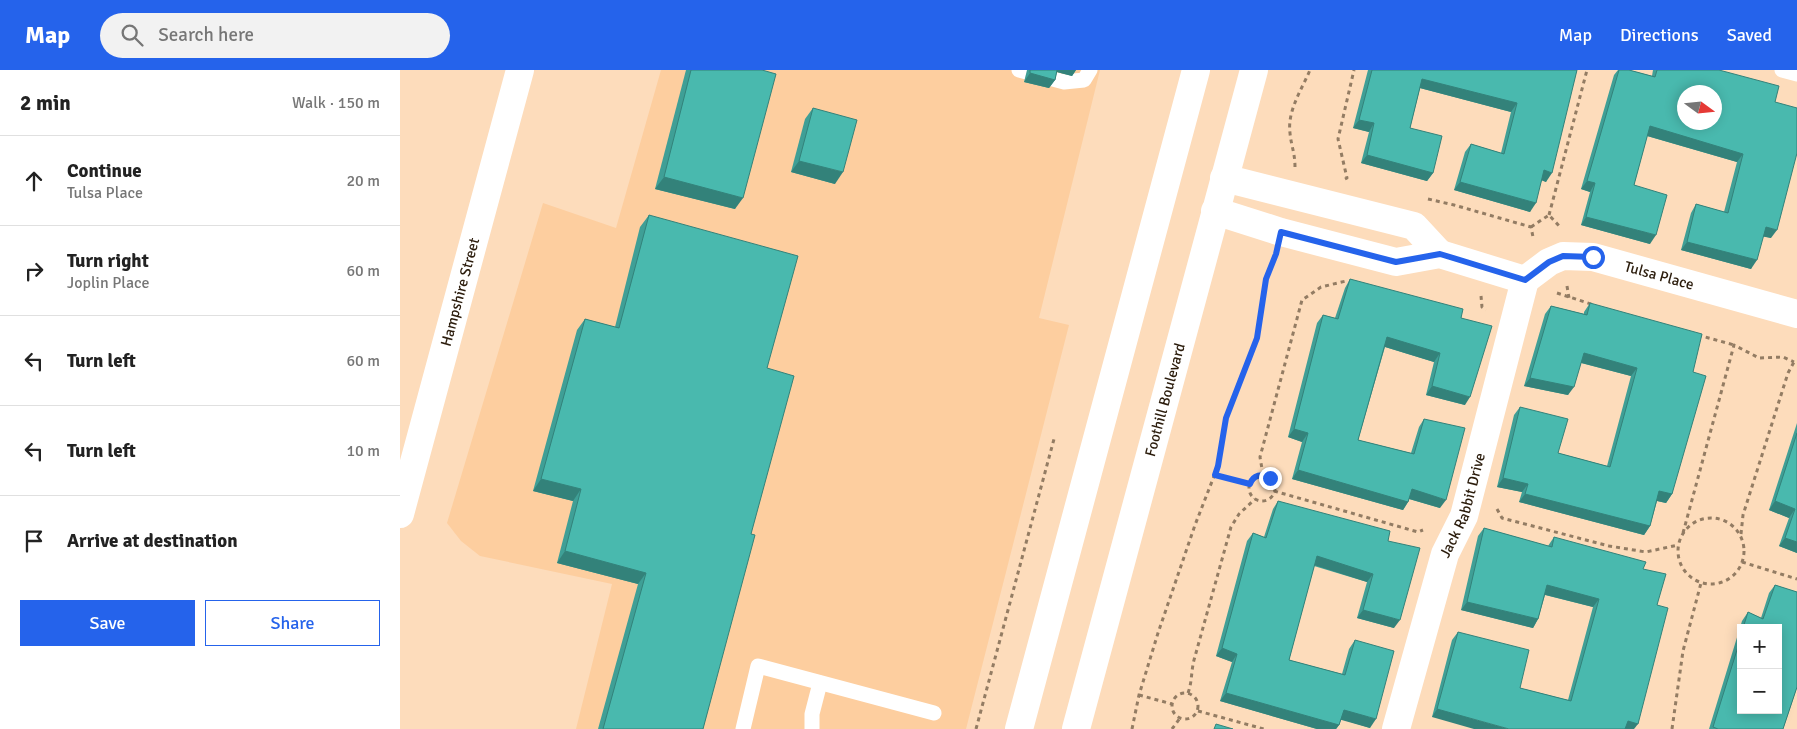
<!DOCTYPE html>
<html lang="en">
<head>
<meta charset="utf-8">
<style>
	body { margin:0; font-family:Signika,sans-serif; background:#f2f2f2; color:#222 }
	.controls { position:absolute; right:15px; bottom:15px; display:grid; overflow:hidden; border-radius:0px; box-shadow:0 2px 12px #0003 }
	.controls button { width:45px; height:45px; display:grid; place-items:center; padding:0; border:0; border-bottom:1px solid #e0e0e0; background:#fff; color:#222; font:25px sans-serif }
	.compass { position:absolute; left:1277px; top:15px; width:45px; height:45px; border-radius:50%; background:#fff; box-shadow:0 2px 12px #0003; rotate:105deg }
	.stop { position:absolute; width:15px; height:15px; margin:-11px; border:4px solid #2563eb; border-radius:50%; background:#fff }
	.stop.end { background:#2563eb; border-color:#fff; box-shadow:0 1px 5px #0008 }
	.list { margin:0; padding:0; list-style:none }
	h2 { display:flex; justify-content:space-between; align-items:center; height:65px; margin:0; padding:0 20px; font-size:21px }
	h2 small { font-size:16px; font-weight:400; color:#767676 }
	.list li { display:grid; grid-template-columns:32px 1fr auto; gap:15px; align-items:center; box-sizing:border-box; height:90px; padding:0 20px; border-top:1px solid #e0e0e0 }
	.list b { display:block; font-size:19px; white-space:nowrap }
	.list p { margin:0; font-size:16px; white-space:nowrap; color:#767676 }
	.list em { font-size:16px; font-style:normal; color:#767676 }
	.actions { display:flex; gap:10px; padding:15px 20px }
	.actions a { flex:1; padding:11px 0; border:1px solid #2563eb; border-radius:0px; text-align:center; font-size:18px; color:#2563eb }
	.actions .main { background:#2563eb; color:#fff }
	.icon { flex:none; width:28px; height:28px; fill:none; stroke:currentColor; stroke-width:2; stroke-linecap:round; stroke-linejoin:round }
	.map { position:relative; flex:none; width:1397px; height:659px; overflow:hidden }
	header { display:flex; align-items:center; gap:30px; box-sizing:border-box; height:70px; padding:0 25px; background:#2563eb; color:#fff }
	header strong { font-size:24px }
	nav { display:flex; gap:28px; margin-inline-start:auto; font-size:18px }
	.search { width:350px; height:45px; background:#f2f2f2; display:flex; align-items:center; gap:12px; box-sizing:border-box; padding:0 18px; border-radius:28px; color:#767676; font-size:19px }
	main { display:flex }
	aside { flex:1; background:#fff }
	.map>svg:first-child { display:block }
</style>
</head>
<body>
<header>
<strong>Map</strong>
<div class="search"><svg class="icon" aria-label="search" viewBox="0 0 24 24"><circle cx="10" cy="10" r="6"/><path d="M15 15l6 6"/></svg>Search here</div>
<nav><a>Map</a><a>Directions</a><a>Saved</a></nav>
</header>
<main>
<aside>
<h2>2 min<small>Walk · 150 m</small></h2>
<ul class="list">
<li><svg class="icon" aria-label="ahead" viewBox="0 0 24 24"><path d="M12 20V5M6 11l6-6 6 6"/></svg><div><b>Continue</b><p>Tulsa Place</p></div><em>20 m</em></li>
<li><svg class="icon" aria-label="right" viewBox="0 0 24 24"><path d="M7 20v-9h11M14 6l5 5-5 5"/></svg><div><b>Turn right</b><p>Joplin Place</p></div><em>60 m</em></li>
<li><svg class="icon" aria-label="left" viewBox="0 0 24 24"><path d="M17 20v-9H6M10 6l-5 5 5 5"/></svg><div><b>Turn left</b></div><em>60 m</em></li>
<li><svg class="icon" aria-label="left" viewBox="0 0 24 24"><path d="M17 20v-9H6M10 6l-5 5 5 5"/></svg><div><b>Turn left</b></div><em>10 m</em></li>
<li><svg class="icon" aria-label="arrive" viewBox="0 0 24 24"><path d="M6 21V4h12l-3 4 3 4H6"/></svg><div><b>Arrive at destination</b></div></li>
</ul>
<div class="actions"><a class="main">Save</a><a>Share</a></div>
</aside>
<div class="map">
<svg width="1397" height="659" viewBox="0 0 1397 659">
	<rect width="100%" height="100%" fill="#fddcbb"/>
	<!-- built -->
	<polygon fill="#fdce9f" points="261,0 700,0 639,248 669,255 566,659 176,659 212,514 80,486 61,471 47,453 143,133 216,158"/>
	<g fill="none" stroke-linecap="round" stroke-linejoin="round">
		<!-- path -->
		<g stroke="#937c63" stroke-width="3" stroke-dasharray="4 4" stroke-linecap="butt">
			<path d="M895 97C895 83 891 75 890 63 887 41 902 19 910 0"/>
			<polyline points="945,109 947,108 938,69 954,0"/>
			<polyline points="1028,129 1054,135 1131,157 1133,167"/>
			<polyline points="1149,145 1187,0"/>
			<polyline points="1131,157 1149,145 1161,158"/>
			<polyline points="1167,216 1169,228"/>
			<polyline points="1157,223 1194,235"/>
			<polyline points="1081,226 1082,237 1086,240"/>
			<polyline points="1298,265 1334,275"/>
			<polyline points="815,405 850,414"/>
			<polyline points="863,405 860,387 902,230 921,217 946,211"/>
			<circle cx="862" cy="418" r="13"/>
			<polyline points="874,421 1018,462 1023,460"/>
			<polyline points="1097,439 1102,448 1209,476 1246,482 1278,475"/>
			<circle cx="1311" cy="481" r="33"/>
			<polyline points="1283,463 1334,275 1359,288 1383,287 1394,292"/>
			<polyline points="1341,464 1343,445 1388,303 1394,292 1397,291"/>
			<polyline points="1342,492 1397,509"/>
			<circle cx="785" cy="636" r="13"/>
			<path d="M788 623C792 613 791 602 794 590L831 457 839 444 855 429"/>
			<polyline points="739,625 772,634"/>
			<polyline points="798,641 864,659"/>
			<polyline points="576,659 654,369"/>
			<polyline points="732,659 739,625 758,563 795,455 818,396 826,347 857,268 866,209 874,191"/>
			<polyline points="772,659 780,648"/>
			<polyline points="1272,659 1283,581 1301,513"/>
		</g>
		<!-- service -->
		<g stroke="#fff" stroke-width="15">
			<polyline points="619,0 664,12 684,10 690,0"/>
			<polyline points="1382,0 1397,4"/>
			<polyline points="343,659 358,596 534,643"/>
			<polyline points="412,659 412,644 420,613"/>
		</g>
		<!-- minor -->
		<g stroke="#fff" stroke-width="28">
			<polyline points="824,108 1014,156 1040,184"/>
			<polyline points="815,141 881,162 996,192 1040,184 1125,210"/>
			<path id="s1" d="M1125 210 1149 192 1163 186 1193 187 1397 244"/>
			<path id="s2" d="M0 444 120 0"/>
			<path id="s3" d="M996 659 1045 484 1064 446 1125 210"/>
		</g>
		<!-- primary -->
		<g stroke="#fff" stroke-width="28">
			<polyline points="619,659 796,0"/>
			<path id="s4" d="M676 659 854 0"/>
		</g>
	</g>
	<!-- wall -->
	<g fill="#3f9f96" fill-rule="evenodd">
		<polygon points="286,0 362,0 335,139 255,119"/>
		<polygon points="627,0 676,0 672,6 657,2 655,10 649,18 624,12"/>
		<polygon points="968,0 1177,0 1146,112 1142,110 1130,142 1054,120 1065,82 1071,74 1101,83 1111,42 1020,18 1010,58 1033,103 1027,111 961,93 969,62 953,58"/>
		<polygon points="1218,0 1229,0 1252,6 1253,0 1319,0 1375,32 1371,168 1363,166 1351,199 1281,180 1291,143 1296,134 1324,142 1337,92 1247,66 1234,115 1250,174 1181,155 1190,122 1181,119 1214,5"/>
		<polygon points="413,38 435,114 391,102 405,49"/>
		<polygon points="249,145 367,298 351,464 303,659 198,659 238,514 157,493 173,431 133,421 177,260 185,249 215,257 240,157"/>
		<polygon points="950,209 1061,248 1065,335 1026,325 1034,292 985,277 958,370 1011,383 1019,357 1024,349 1040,438 1009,429 1008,432 1003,440 892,409 902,372 888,367 917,253 923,245 935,248 945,218"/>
		<polygon points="1190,233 1293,302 1272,424 1266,433 1257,431 1250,456 1244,465 1119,432 1122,422 1097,417 1114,345 1120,337 1158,383 1207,396 1231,306 1181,293 1168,325 1124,316 1145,244 1151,236 1184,244 1184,242"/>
		<polygon points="1397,353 1397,483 1379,476 1389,448 1369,440"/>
		<polygon points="878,431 988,471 994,558 957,548 967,512 914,496 889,590 942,604 949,579 955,570 970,658 941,649 939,655 936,659 917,659 820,631 832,592 816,586 847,471 853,463 864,467 873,439"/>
		<polygon points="1084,458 1148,476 1154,467 1243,499 1257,535 1238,654 1032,647 1052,570 1058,562 1120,618 1168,630 1193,537 1145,525 1138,549 1133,558 1061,540 1078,466"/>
		<path d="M1375 515 1397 522V617L1383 659H1309L1342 551 1348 542 1361 548 1369 523ZM1341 558H1378V640H1341Z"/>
	</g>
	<!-- shaded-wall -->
	<g fill="#33827a">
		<polygon points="654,0 676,0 672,6 653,1"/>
		<polygon points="630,3 655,10 649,18 624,12"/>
		<polygon points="1022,9 1117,33 1111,42 1016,17"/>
		<polygon points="959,50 974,53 969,62 953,58"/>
		<polygon points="1250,56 1343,84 1337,92 1244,65"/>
		<polygon points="967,85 1033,103 1027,111 961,93"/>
		<polygon points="399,91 443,102 435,114 391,102"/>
		<polygon points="1144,100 1152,103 1146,112 1138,109"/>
		<polygon points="264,107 343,128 335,139 255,119"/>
		<polygon points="1187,111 1195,113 1190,122 1181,119"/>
		<polygon points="1060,112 1136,133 1130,142 1054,120"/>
		<polygon points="1186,147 1256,165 1250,174 1181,155"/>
		<polygon points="1366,157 1377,160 1371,168 1360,166"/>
		<polygon points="1287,172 1357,190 1351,199 1281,180"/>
		<polygon points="987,267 1040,283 1034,292 982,276"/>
		<polygon points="1184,283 1237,298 1231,306 1178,292"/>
		<polygon points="1130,308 1174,317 1168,325 1124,316"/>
		<polygon points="1032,316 1070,327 1065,335 1026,325"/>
		<polygon points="894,359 908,363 902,372 888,367"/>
		<polygon points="898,400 1008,432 1003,440 892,409"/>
		<polygon points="1103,408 1128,414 1122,422 1097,417"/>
		<polygon points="141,409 181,419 173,431 133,421"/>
		<polygon points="1012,419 1046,430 1040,438 1006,428"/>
		<polygon points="1259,421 1272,424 1266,433 1253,430"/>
		<polygon points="1125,424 1250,456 1244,465 1119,432"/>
		<polygon points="1375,431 1395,439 1389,448 1369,440"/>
		<polygon points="1385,468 1397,472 1397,483 1379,476"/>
		<polygon points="165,481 246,503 238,514 157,493"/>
		<polygon points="917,486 973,504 967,512 911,494"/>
		<polygon points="1147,515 1199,529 1193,537 1142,524"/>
		<polygon points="1067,532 1138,549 1133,558 1061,540"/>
		<polygon points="963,540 1000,550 994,558 957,548"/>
		<polygon points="822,578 837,584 832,592 816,586"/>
		<polygon points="826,623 939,655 936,659 917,659 820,631"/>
		<polygon points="1037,639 1109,659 1074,659 1032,647"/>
		<polygon points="944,640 976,649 970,658 938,649"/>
		<polygon points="1228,651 1238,654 1234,659 1222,659"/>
	</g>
	<!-- building -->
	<g fill="#49b9ae" stroke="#33827a" fill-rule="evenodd">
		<polygon points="291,0 362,0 376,4 343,128 264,107"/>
		<polygon points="630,0 657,0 655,10 630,3"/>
		<polygon points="972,0 1177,0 1152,103 1144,100 1136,133 1060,112 1071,74 1104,84 1117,33 1022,9 1010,58 1042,66 1033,103 967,85 974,53 959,50"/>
		<path d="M1219 0H1229L1255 7 1257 0H1319L1379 16 1375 32 1397 38V83L1377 160 1366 157 1357 190 1287 172 1296 134 1328 143 1343 84 1250 56 1234 115 1267 125 1256 165 1186 147 1195 113 1187 111ZM1284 22H1314V52H1284Z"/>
		<polygon points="413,38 457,50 443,102 399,91"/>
		<polygon points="249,145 398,186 367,298 394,306 351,464 355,465 303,659 203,659 246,503 165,481 181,419 141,409 185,249 219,258"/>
		<polygon points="950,209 1063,239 1061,248 1092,256 1070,327 1032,316 1040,283 987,267 958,370 1014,384 1024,349 1065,358 1046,430 1012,419 1008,432 898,400 908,363 894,359 923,245 938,249"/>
		<polygon points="1190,233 1302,264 1293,302 1306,306 1272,424 1259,421 1250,456 1125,424 1128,414 1103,408 1120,337 1168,349 1158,383 1210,397 1237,298 1184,283 1174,317 1130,308 1151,236 1187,245"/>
		<polygon points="1397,363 1397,472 1385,468 1395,439 1375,431"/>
		<polygon points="878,431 990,461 988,471 1020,478 1000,550 963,540 973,504 917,486 889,590 945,605 955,570 994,581 976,649 944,640 939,655 826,623 837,584 822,578 853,463 866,468"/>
		<polygon points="1084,458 1152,477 1154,467 1246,492 1243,499 1266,504 1257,535 1268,538 1238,654 1228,651 1225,659 1109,659 1037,639 1058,562 1129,580 1120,618 1171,631 1199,529 1147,515 1138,549 1067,532"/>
		<polygon points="1375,515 1397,522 1397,617 1383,659 1318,659 1313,657 1341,567 1341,640 1378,640 1378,558 1343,558 1348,542 1363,549"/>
		<polygon points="816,654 833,659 814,659"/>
	</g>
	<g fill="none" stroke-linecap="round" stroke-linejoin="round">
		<!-- route -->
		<path stroke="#2563eb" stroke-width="6" d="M870 408C862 403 853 405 850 414L815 405 818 396 826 348 857 268 866 209 876 184 881 162 996 192 1040 184 1125 210 1149 192 1163 186 1193 187"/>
	</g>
	<g text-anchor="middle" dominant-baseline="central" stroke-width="5" stroke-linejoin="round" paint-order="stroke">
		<!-- street labels -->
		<g font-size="15" fill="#2b1c0c" stroke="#fdeddc">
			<text stroke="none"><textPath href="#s1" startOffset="144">Tulsa Place</textPath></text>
			<text stroke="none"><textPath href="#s2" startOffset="230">Hampshire Street</textPath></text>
			<text stroke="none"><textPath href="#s4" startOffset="341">Foothill Boulevard</textPath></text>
			<text stroke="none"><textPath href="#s3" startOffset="234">Jack Rabbit Drive</textPath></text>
		</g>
	</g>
</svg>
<div class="controls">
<button>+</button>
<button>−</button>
</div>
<svg class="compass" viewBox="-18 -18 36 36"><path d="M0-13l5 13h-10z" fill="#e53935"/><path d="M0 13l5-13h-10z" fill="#767676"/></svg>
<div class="stop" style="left:1193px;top:187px"></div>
<div class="stop end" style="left:870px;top:408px"></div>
</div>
</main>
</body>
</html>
